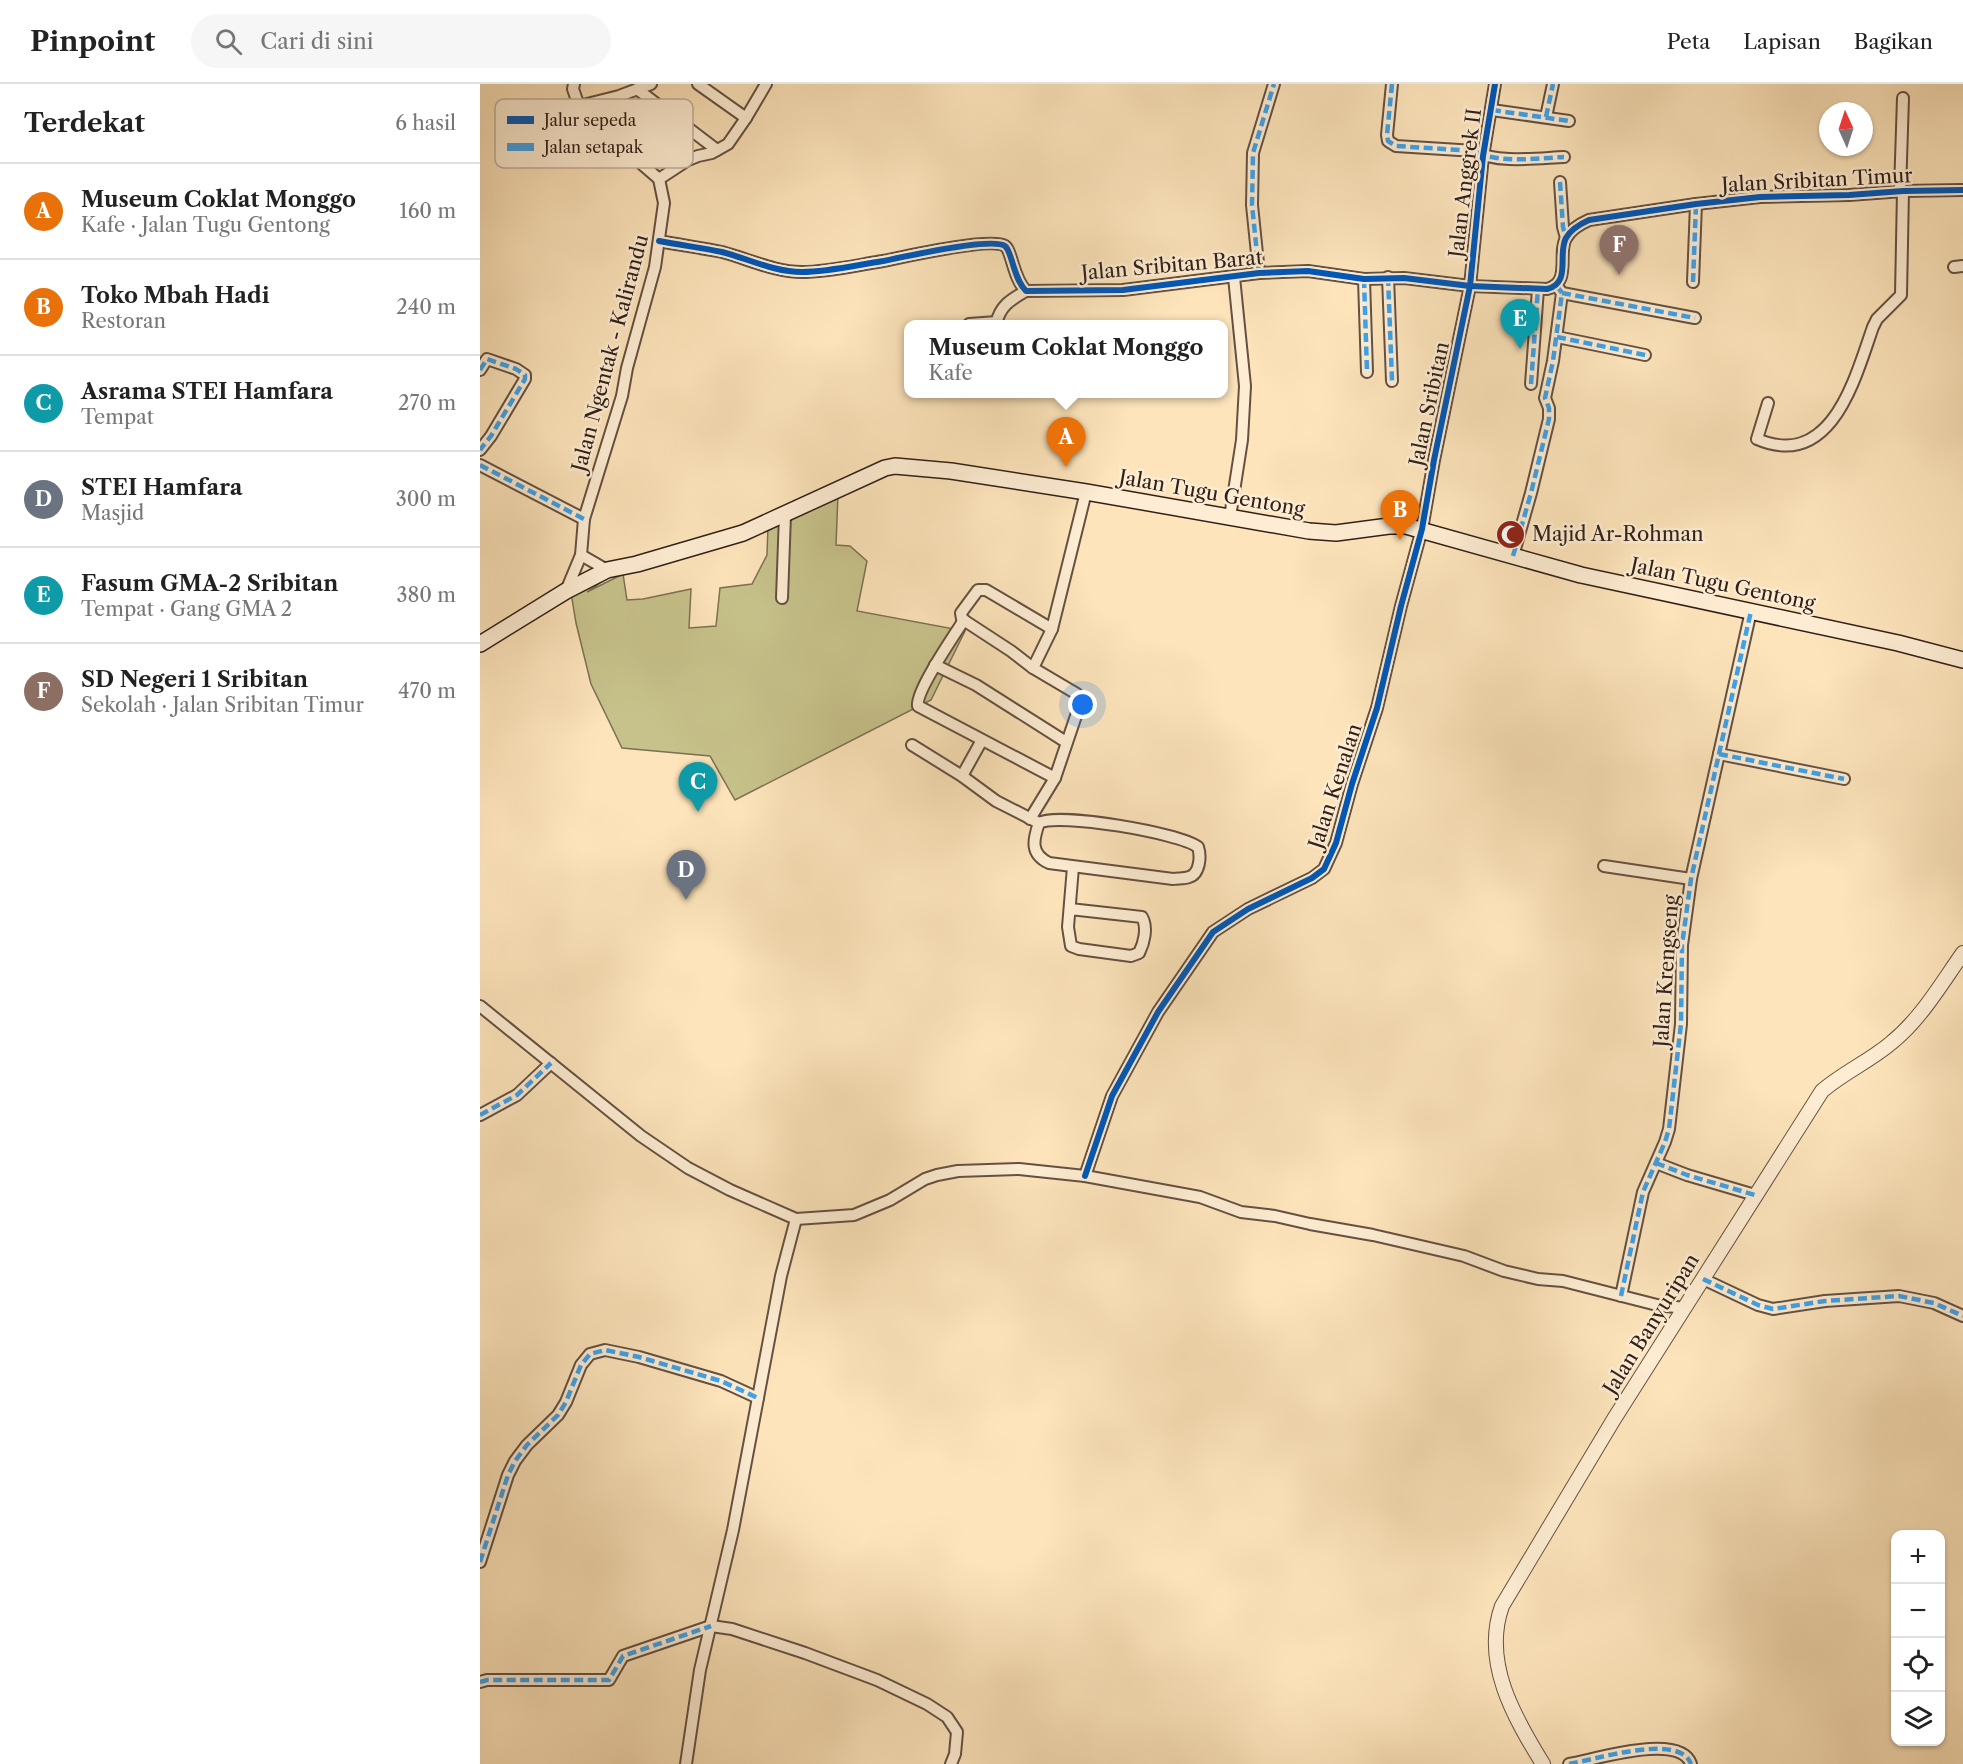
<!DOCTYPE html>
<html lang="id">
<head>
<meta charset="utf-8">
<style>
	body { margin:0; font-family:"Libre Caslon Text",serif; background:#f6f6f6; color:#222 }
	.controls { position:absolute; right:18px; bottom:18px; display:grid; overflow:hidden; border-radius:12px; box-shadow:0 2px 4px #0004 }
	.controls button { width:54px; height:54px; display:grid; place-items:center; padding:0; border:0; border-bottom:2px solid #e0e0e0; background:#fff; color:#222; font:30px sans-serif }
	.compass { position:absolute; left:1339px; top:18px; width:54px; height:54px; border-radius:50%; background:#fff; box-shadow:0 2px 4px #0004; rotate:357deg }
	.you { position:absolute; left:603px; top:621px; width:21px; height:21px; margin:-15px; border:4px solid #fff; border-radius:50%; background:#1a73e8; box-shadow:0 0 0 9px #1a73e833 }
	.badge { display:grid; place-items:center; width:39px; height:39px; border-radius:50%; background:#db2777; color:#fff; font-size:20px; font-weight:700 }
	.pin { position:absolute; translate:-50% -50px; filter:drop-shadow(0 2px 3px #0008) }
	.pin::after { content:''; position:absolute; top:32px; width:21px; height:18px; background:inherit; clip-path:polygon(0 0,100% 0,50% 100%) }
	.popup { position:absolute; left:424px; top:236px; width:324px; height:78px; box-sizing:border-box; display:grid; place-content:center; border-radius:12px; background:#fff; filter:drop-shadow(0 2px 4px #0005); font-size:20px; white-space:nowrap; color:#767676 }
	.popup b { font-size:22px; color:#222 }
	.popup::after { content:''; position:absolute; left:50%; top:100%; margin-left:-12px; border:12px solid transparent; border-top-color:#fff }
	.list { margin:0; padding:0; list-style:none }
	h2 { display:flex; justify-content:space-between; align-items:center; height:78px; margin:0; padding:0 24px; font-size:26px }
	h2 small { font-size:20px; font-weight:400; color:#767676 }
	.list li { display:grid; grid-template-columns:39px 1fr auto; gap:18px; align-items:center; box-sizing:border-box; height:96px; padding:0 24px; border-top:2px solid #e0e0e0 }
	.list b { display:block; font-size:22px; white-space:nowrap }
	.list p { margin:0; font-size:20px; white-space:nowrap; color:#767676 }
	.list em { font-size:20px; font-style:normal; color:#767676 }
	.icon { flex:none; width:33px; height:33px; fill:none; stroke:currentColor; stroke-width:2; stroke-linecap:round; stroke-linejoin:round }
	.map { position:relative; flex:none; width:1483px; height:1680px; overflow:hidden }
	header { display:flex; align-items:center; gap:36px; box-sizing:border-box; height:84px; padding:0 30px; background:#fff; border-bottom:2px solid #e0e0e0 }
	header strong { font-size:28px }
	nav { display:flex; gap:33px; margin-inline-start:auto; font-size:21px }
	.search { width:420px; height:54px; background:#f6f6f6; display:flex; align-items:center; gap:15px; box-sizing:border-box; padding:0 21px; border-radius:33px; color:#767676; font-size:22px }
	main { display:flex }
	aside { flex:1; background:#fff }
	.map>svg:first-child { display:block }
</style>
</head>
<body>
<header>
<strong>Pinpoint</strong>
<div class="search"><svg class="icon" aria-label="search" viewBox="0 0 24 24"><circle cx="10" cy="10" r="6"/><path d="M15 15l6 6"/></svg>Cari di sini</div>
<nav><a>Peta</a><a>Lapisan</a><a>Bagikan</a></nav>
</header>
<main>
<aside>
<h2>Terdekat<small>6 hasil</small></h2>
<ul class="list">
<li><span class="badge" style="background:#e8710a">A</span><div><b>Museum Coklat Monggo</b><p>Kafe · Jalan Tugu Gentong</p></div><em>160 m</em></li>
<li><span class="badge" style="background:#e8710a">B</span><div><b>Toko Mbah Hadi</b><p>Restoran</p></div><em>240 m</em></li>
<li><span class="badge" style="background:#0f9aa8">C</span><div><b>Asrama STEI Hamfara</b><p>Tempat</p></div><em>270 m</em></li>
<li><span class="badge" style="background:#6b7280">D</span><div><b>STEI Hamfara</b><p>Masjid</p></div><em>300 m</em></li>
<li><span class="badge" style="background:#0f9aa8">E</span><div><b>Fasum GMA-2 Sribitan</b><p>Tempat · Gang GMA 2</p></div><em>380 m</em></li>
<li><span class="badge" style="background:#8d6e63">F</span><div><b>SD Negeri 1 Sribitan</b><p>Sekolah · Jalan Sribitan Timur</p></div><em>470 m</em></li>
</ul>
</aside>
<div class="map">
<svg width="1483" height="1680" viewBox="0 0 1483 1680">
	<rect width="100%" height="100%" fill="#fde4bb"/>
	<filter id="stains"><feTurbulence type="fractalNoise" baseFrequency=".00333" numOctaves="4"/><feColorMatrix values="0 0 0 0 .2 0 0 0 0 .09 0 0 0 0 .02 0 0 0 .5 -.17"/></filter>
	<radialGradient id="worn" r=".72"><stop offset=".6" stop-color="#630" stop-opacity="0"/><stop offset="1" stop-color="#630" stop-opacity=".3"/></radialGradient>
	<!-- green -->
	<polygon fill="#c7c28b" stroke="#7c7152" stroke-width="1.5" points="358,410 356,461 370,462 387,477 377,527 485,547 451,616 255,716 230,672 142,664 111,600 96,539 91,509 133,490 107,508 143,490 147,516 163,515 211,505 209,544 236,542 240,504 272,500 287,471 288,441"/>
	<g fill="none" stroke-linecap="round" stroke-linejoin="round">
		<defs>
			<g id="minor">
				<path d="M912 0 907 51 908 57 916 62 995 67C1016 80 1059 74 1084 73"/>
				<polyline points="157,5 237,66"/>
				<polyline points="99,22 139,12 171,0"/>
				<polyline points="1012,26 1089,37"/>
				<polyline points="1066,33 1073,0"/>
				<polyline points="266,34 286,0"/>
				<polyline points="179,95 208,76 218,72 232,69 248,60 266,34 218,0"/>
				<polyline points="1080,98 1083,143 1086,154"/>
				<polyline points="1420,107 1423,14"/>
				<path d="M179 157C200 161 222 164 242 168 269 175 294 188 322 188 348 188 377 181 403 177 423 173 511 153 525 162 532 167 533 194 546 207L643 206 779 189 828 187 884 195 924 194 990 202 1067 205C1092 199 1077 170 1086 154 1091 145 1100 140 1109 136L1216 120 1280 113 1369 111 1423 107 1483 106"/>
				<polyline points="1474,183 1483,182"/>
				<polyline points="779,189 772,121 773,69 794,0"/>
				<polyline points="908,193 912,297"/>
				<polyline points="884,195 887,288"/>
				<polyline points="1213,198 1216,120"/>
				<polyline points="1082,209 1215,234"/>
				<polyline points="489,240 517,238"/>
				<path d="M516 240C520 222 530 216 546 207"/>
				<polyline points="1077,253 1165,271"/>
				<polyline points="0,286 7,275 36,285 45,291 45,295 11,352 0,366"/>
				<polyline points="1051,300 1058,205"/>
				<path d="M1288 319 1277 355C1352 387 1375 294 1393 243L1397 235 1421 211 1423 107"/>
				<polyline points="0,381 104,435"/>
				<polyline points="750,433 762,356 765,302 754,193"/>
				<polyline points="101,471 127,486"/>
				<polyline points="1033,472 1051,409 1069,335 1069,324 1065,314 1073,277 1082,209 1076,201"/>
				<polyline points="86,507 101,471 104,435 142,312 147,284 175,183 184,119 179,95 143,64 99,22 93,5 94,0"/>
				<polyline points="302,514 305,431"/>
				<path d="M484 536C475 550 435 608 438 622L575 694"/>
				<polyline points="455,581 496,601 586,658"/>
				<polyline points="553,584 531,567 482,535 481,529 498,506 506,506 572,545"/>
				<path d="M432 661 482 692 516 717 559 739C577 728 700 749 718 763 721 772 720 790 709 793 704 795 698 794 693 795L569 779C550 770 553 756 559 739"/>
				<polyline points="1239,670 1364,695"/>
				<polyline points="482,692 502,656"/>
				<polyline points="550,735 575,694 600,620 597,610 553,584 572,545 606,408"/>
				<polyline points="1124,782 1211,795"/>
				<path d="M590 825 662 833C668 844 664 859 659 869L651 872 599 865 591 862 588 843 593 783"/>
				<polyline points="0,922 161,1052 208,1084 250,1106 316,1135 301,1192 253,1446 220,1586 206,1680"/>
				<polyline points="0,1031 37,1011 71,979"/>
				<polyline points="1176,1079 1207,1091 1275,1111"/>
				<polyline points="605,1092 632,1012 678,928 733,848 768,825 832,794 844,785 856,759 872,700 897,624 921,522 942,445 954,376 990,202 1003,72 1015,0"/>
				<polyline points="316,1135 374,1131 410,1116 445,1095 457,1091 478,1087 539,1085 605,1092 720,1113 761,1128 795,1132 830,1140 893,1151 984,1172 1024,1187 1058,1195 1083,1197 1177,1221 1205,1224"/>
				<polyline points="1223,1195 1278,1221 1293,1225 1345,1217 1419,1212 1454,1219 1483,1232"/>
				<polyline points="1141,1212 1163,1108 1185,1058 1189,1045 1201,940 1202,861 1211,795 1271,527"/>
				<polyline points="0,1478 28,1391 35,1377 47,1361 78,1331 86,1318 101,1281 110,1270 125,1266 159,1273 241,1297 278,1314"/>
				<polyline points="0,1598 7,1596 129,1596 143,1572 231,1542 252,1545 325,1569 397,1596 447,1620 467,1633 477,1648 475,1670 471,1680"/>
				<path d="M1089 1680C1114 1676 1200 1648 1211 1680"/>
			</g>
			<path id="tertiary" d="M1063 1680C1034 1633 1002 1578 1022 1522L1134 1335 1342 1007C1364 988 1390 977 1411 959 1441 935 1461 900 1483 869"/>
			<polyline id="secondary" points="0,560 86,507 127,486 157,480 263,449 405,384 415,382 471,387 606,408 829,447 856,449 909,442 926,442 1101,491 1418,559 1483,576"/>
		</defs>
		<!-- minor casing -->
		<use href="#minor" stroke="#645142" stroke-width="14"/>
		<!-- tertiary casing -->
		<use href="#tertiary" stroke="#645142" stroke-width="16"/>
		<!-- secondary casing -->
		<use href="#secondary" stroke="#31201a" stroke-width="18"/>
		<!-- minor -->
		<use href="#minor" stroke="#feedd3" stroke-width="10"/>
		<!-- tertiary -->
		<use href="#tertiary" stroke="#feedd3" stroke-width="14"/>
		<!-- secondary -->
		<use href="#secondary" stroke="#feedd3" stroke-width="15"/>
		<!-- quiet -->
		<g stroke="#3ea2ea" stroke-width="4.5" stroke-dasharray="9 4.5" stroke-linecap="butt">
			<path d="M912 0 907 51 908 57 916 62 995 67C1016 80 1059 74 1084 73"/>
			<polyline points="1012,26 1089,37"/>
			<polyline points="1066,33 1073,0"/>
			<polyline points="1080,98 1083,143 1086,154"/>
			<polyline points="779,189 772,121 773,69 794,0"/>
			<polyline points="908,193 912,297"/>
			<polyline points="884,195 887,288"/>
			<polyline points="1213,198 1216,120"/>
			<polyline points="1082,209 1215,234"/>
			<polyline points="1077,253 1165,271"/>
			<polyline points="0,286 7,275 36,285 45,291 45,295 11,352 0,366"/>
			<polyline points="1051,300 1058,205"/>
			<polyline points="0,381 104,435"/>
			<polyline points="1033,472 1051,409 1069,335 1069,324 1065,314 1073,277 1082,209 1076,201"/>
			<polyline points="1239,670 1364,695"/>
			<polyline points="0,1031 37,1011 71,979"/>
			<polyline points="1176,1079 1207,1091 1275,1111"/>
			<polyline points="1223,1195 1278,1221 1293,1225 1345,1217 1419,1212 1454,1219 1483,1232"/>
			<polyline points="1141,1212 1163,1108 1185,1058 1189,1045 1201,940 1202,861 1211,795 1271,527"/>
			<polyline points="0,1478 28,1391 35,1377 47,1361 78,1331 86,1318 101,1281 110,1270 125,1266 159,1273 241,1297 278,1314"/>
			<polyline points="0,1598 7,1596 129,1596 143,1572 231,1542"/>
			<path d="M1089 1680C1114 1676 1200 1648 1211 1680"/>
		</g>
		<defs>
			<g id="cycleway">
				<path d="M179 157C200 161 222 164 242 168 269 175 294 188 322 188 348 188 377 181 403 177 423 173 511 153 525 162 532 167 533 194 546 207L643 206 779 189 828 187 884 195 924 194 990 202 1067 205C1092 199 1077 170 1086 154 1091 145 1100 140 1109 136L1216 120 1280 113 1369 111 1423 107 1483 106"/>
				<polyline points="605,1092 632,1012 678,928 733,848 768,825 832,794 844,785 856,759 872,700 897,624 921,522 942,445 954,376 990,202 1003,72 1015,0"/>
			</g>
		</defs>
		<!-- cycleway casing -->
		<use href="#cycleway" stroke="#feedd3" stroke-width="10"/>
		<!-- cycleway -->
		<use href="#cycleway" stroke="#0057b8" stroke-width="6"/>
	</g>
	<!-- icons -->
	<defs>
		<symbol id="mosque-disc" viewBox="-11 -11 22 22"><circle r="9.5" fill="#8f2418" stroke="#feedd3"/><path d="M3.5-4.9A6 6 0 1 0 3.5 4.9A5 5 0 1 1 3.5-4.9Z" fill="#fff"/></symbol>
	</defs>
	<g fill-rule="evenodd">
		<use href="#mosque-disc" x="1014" y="434" width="33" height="33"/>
	</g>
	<g text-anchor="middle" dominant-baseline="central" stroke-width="5" stroke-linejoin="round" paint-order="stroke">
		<!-- street labels -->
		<g font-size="20" fill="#31201a" stroke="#feedd3">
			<text transform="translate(1337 96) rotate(-3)">Jalan Sribitan Timur</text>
			<text transform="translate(985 99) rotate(-83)">Jalan Anggrek II</text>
			<text transform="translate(692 181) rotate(-5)">Jalan Sribitan Barat</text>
			<text transform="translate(130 269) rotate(-75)">Jalan Ngentak - Kalirandu</text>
			<text transform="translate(949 320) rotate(-78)">Jalan Sribitan</text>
			<text transform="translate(732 409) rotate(10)">Jalan Tugu Gentong</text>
			<text transform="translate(1243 500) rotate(12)">Jalan Tugu Gentong</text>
			<text transform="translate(855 702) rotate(-72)">Jalan Kenalan</text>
			<text transform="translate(1186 887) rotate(-86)">Jalan Krengseng</text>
			<text transform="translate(1171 1240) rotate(-58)">Jalan Banyuripan</text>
		</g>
		<!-- poi labels -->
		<g font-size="20" fill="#31201a" stroke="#feedd3" text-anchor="start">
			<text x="1052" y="450">Majid Ar-Rohman</text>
		</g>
	</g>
	<!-- legend -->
	<rect x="15" y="15" width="198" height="69" rx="9" fill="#feedd3" stroke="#c0b09c" stroke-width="1.5"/>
	<rect x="27" y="32" width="27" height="8" fill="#0057b8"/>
	<rect x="27" y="59" width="27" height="8" fill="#3ea2ea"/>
	<g font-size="16" fill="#31201a">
		<text x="64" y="42">Jalur sepeda</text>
		<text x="64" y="69">Jalan setapak</text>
	</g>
	<rect width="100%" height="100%" filter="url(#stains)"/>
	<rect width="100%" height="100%" fill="url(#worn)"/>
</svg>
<div class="controls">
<button>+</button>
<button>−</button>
<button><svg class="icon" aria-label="locate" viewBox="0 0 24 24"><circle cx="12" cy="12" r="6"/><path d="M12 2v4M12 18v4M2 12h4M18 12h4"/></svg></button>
<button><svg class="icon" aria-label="layers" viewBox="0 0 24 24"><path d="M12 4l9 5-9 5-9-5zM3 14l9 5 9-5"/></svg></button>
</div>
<svg class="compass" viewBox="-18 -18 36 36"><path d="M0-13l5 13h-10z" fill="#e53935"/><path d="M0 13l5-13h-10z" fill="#767676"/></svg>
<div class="you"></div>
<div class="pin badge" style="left:586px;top:383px;background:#e8710a">A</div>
<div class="popup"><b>Museum Coklat Monggo</b>Kafe</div>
<div class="pin badge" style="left:920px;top:456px;background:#e8710a">B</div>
<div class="pin badge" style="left:218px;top:728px;background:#0f9aa8">C</div>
<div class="pin badge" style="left:206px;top:816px;background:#6b7280">D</div>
<div class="pin badge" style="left:1040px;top:265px;background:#0f9aa8">E</div>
<div class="pin badge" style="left:1139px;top:191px;background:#8d6e63">F</div>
</div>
</main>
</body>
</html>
